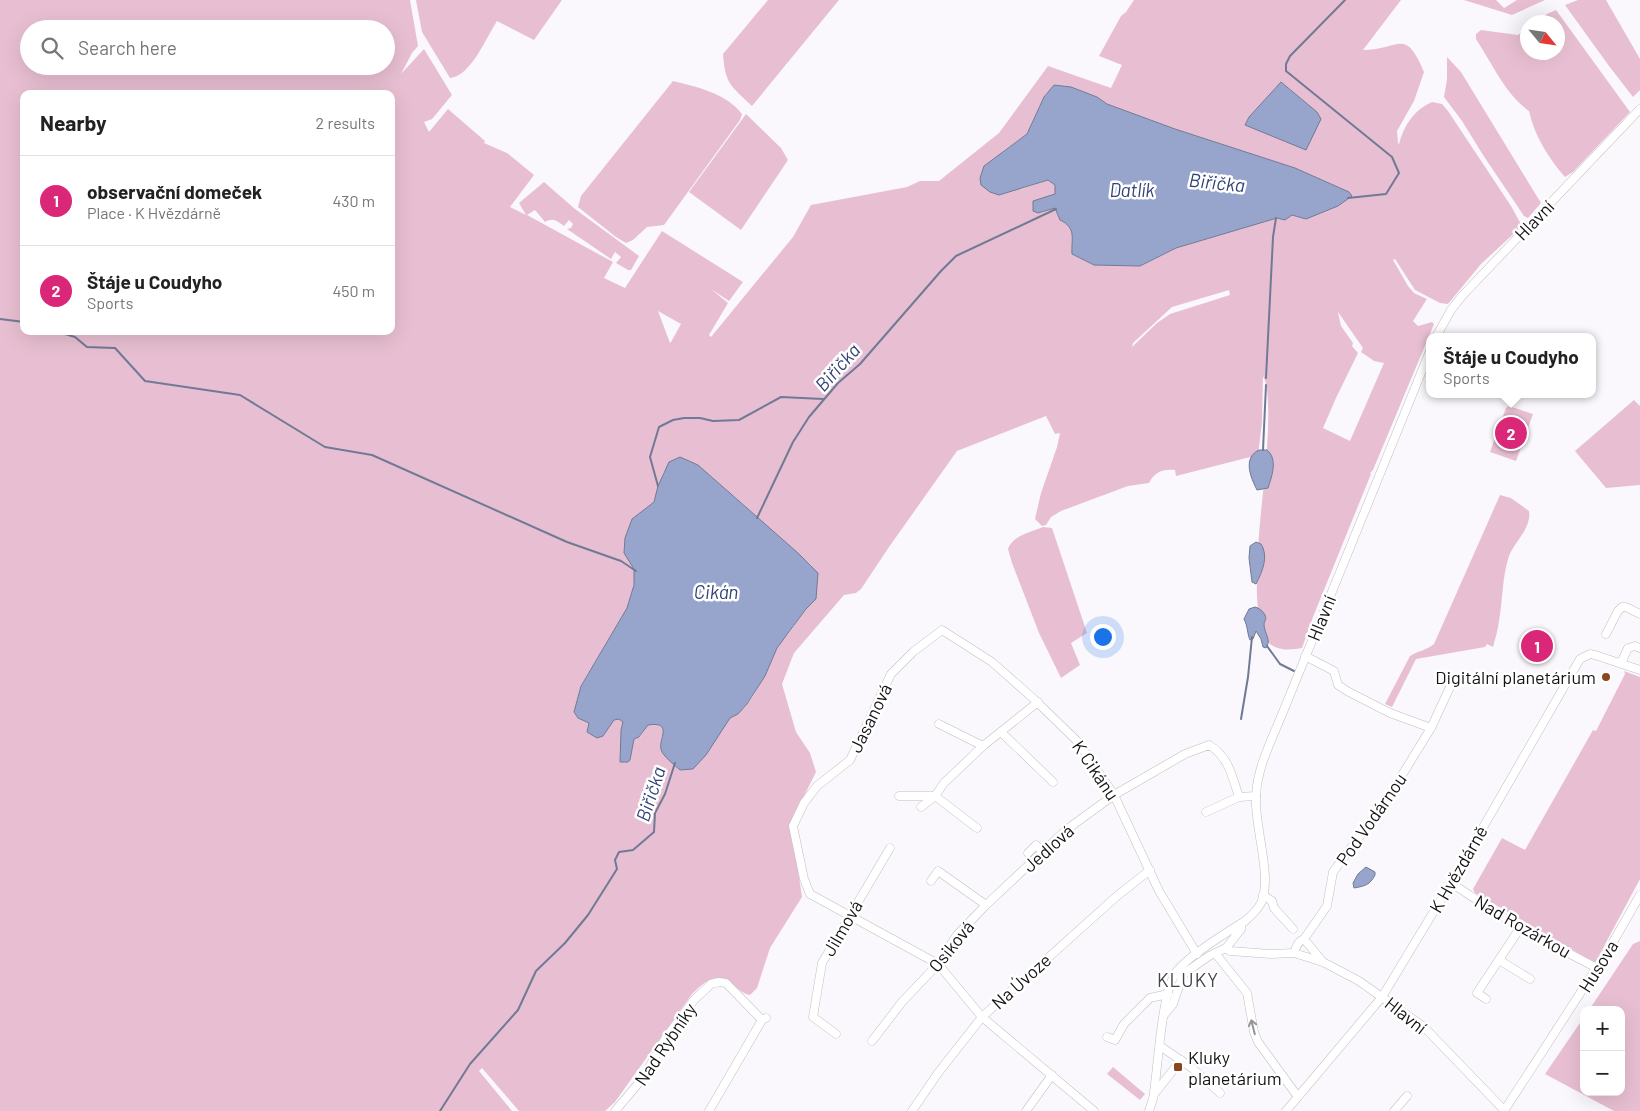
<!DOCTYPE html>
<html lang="en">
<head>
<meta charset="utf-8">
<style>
	body { margin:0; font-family:Barlow,sans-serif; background:#f2f2f2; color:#222 }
	.controls { position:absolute; right:15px; bottom:15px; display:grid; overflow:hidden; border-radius:10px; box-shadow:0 5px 20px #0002 }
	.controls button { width:45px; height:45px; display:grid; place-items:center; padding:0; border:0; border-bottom:1px solid #e0e0e0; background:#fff; color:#222; font:25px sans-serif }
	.compass { position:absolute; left:1520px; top:15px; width:45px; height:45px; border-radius:50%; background:#fff; box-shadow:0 5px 20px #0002; rotate:119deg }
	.you { position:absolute; left:1102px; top:636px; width:18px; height:18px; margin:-12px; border:4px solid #fff; border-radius:50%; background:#1a73e8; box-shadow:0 0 0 8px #1a73e833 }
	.badge { display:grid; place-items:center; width:32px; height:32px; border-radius:50%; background:#db2777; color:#fff; font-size:16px; font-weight:700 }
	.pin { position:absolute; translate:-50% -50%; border:2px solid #fff; box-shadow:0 1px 5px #0006 }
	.popup { position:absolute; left:1426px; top:333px; width:170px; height:65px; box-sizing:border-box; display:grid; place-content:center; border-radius:10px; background:#fff; filter:drop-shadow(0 1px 4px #0005); font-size:16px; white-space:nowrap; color:#767676 }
	.popup b { font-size:19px; color:#222 }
	.popup::after { content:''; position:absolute; left:50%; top:100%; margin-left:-10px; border:10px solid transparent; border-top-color:#fff }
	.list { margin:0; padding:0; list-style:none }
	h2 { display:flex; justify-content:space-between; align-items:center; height:65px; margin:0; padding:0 20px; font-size:21px }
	h2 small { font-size:16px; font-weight:400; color:#767676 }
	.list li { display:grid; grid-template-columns:32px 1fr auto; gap:15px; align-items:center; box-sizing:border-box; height:90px; padding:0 20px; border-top:1px solid #e0e0e0 }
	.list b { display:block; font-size:19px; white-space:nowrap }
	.list p { margin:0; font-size:16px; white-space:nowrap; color:#767676 }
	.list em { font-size:16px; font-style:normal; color:#767676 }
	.icon { flex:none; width:28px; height:28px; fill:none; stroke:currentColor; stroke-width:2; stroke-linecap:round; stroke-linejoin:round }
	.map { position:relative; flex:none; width:1640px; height:1111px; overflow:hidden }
	.search { position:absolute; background:#fff; box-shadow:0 5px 20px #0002; left:20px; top:20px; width:375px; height:55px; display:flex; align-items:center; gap:12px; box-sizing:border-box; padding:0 18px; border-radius:28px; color:#767676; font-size:19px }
	.panel { position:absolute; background:#fff; box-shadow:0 5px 20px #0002; left:20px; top:90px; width:375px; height:245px; border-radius:10px }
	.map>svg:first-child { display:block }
</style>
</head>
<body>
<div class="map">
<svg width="1640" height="1111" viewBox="0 0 1640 1111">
	<rect width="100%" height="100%" fill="#faf8fc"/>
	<!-- green -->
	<g fill="#e8bfd2" fill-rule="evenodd">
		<path d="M0 0H410L418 46 412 53 401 74 424 49 452 95 432 119 424 122 429 132 448 109 485 141 484 143 507 153 534 175 510 207 526 215 519 203 544 182 575 209 639 256 631 270H628L616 263 621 257 615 252 611 259 567 229 571 228 573 224 569 220 564 226C557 221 553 217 545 222L535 210 527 215 613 262 604 278 625 288 662 231 743 282 729 301 711 289 728 303 709 335 711 337 793 237 811 205 907 187 920 181H939L999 133 1048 66 1111 88 1122 65 1099 56 1121 16 1126 12 1134 0H1401L1363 50C1399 50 1405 26 1424 72L1414 101 1397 131 1398 143 1399 144C1404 125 1414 110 1432 102L1442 104 1448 111 1511 206 1522 226 1481 264 1448 304 1440 303 1415 290 1395 259 1393 260 1408 286 1414 293 1427 299 1413 321 1418 326 1432 322 1434 324 1373 470 1370 473 1371 474 1313 617 1302 648C1292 650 1277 651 1269 643 1246 622 1262 506 1265 474 1267 447 1270 418 1267 390 1267 386 1265 380 1263 376L1262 422 1258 455 1176 476 1175 470C1162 469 1155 472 1149 483L1128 486 1061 511 1051 517 1046 525 1042 526 1035 519 1041 493 1057 447 1060 433 1055 434 1046 416 957 451 889 547 861 589 856 593 844 595 794 653 782 684 796 732 810 753 816 772 791 822 802 897 770 948 757 988 750 995C744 994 741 991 736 987 716 972 708 978 692 994L615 1102 605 1111H519L482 1068 479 1071 512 1111H0ZM29 29H386V66H29ZM1281 82 1317 112 1245 125 1249 117ZM1054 85 1097 97 1107 104 1175 129 1295 168 1349 192 1292 215 1285 220 1277 218 1176 248 1140 266 1094 265 1072 254C1073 239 1076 227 1060 220L1055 208 1038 213 1055 194V185L1048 180 1021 189 1002 152 1027 134 1044 97ZM24 94H391V331H24ZM1229 290 1230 295 1170 314 1157 323 1132 347 1133 343 1172 307ZM658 311 681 324 671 342 670 343ZM1338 312 1363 348 1361 352 1374 361 1384 363 1350 441 1323 428 1336 398 1358 353 1352 346 1353 343 1341 326ZM680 458 698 465 812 566 816 599C805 609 798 621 789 633 785 638 780 642 777 648 763 671 757 705 730 718L680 770C675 765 663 756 661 749 658 739 674 721 648 725L640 737 634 739 630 760 628 762H620L621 730 624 722 619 719 614 720 603 736 587 732 589 723 574 713 581 685 627 608 634 585V569L624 553 632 519 654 502 664 471Z"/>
		<path d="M416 0H562L534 40 497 21C486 38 471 76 450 78L422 32Z"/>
		<path d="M768 0H839L752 106C731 86 725 84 723 54Z"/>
		<polygon points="1464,0 1496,0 1504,8 1517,0 1545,0 1512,15"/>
		<polygon points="1578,0 1606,0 1640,59 1640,90 1633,97 1609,66 1565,5"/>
		<path d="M1556 10 1630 112 1573 172 1565 177C1549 159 1534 135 1529 111 1505 94 1492 63 1476 39V34L1481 30 1518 35 1527 28 1528 52H1558V22H1535L1547 14Z"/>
		<polygon points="1447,57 1461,72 1541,203 1528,218 1524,216 1483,155 1462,121 1444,97 1447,79"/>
		<path d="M673 81C697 87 726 93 742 114L740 120 664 225 647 227 633 240 626 243 616 237 578 207 581 196Z"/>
		<polygon points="746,114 781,148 788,160 741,230 689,192"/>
		<polygon points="1634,400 1640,406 1640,485 1606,488 1575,451"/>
		<polygon points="1509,406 1533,414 1516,461 1490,452 1506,408"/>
		<path d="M1500 495 1511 498 1529 511C1532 528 1514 542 1509 556 1502 577 1503 599 1499 621 1498 630 1495 639 1493 647L1487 644 1485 647 1416 659 1392 707 1385 704 1410 656C1418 651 1427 650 1434 644Z"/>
		<path d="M1043 527 1052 528 1087 633 1071 643 1080 665 1061 678 1039 633 1012 563 1008 549C1012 536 1031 532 1043 527Z"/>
		<polygon points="1624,671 1640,677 1640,879 1595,963 1475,893 1473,889 1502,838 1525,850 1593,730 1596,731 1625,674"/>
		<polygon points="1640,941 1640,1111 1614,1111 1545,1074 1584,1017 1584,1092 1621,1092 1621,1010 1589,1010 1633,944"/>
		<polygon points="1113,1067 1145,1094 1140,1100 1107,1074"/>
	</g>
	<!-- water -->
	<g fill="#97a5cc" stroke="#707a95">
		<polygon points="1281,82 1317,112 1321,119 1306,150 1245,125 1249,117"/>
		<path d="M1054 85 1071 87 1097 97 1107 104 1175 129 1295 168 1349 192 1352 196 1338 206 1306 219 1292 215 1285 220 1277 218 1176 248 1140 266 1094 265 1072 254C1071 239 1077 228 1060 220L1055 208 1038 213 1033 211V201L1055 194V185L1048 180 999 195 990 192 981 185 980 178 984 166 1027 134 1044 97Z"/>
		<path d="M1259 450H1267C1278 459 1272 476 1268 488L1257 490C1251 478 1242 458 1259 450Z"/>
		<path d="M680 457 698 465 798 553 818 573 816 599 806 609 777 648 765 676 747 704 738 714 730 718 706 755 693 769 680 770C675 765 662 756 661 749 658 740 674 721 648 725L639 737 634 739 630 760 628 762H620L621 730 623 722 619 719 614 720 603 736 597 738 587 732 589 723 578 718 574 712 581 686 627 608 634 585V569L624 553 625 538 632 519 654 502 658 486 669 462Z"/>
		<path d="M1256 542 1261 544C1269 557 1262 572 1256 584L1252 582 1249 558 1250 546Z"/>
		<path d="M1255 607C1259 608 1263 611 1265 615 1267 620 1265 619 1264 624 1264 633 1272 640 1266 648L1263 647 1261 639 1256 631 1253 639 1250 640C1247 633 1248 627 1244 619L1249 609Z"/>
		<path d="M1366 867 1375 872V875C1370 885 1365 886 1354 888L1353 883 1358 874Z"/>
	</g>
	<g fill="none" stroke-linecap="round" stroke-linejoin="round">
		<!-- stream -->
		<g stroke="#707a95" stroke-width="2">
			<polyline points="1345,0 1290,56 1286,64 1286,71 1392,157 1399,173 1386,194 1348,198"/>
			<polyline points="0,319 24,322"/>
			<polyline points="55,331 75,337 87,347 115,348 145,381 240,395 325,447 372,455 567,542 621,561 636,571"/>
			<polyline points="1266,378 1273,237 1276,218"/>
			<polyline points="1263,450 1266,385"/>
			<polyline points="658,486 650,457 659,427 673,420 684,418 700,418 713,421 739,420 781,397 823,399"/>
			<polyline points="757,518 793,442 809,417 838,383 860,364 941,271 956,256 1056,209"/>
			<polyline points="1267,646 1280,664 1294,671"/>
			<polyline points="1241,719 1248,677 1252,637"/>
			<polyline points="440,1111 470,1064 518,1010 536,971 565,943 588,915 617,869 615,860 619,852 633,850 654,832 655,813 665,794 675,763"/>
		</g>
		<defs>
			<g id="minor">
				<polyline points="1436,337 1451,310 1462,296 1640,109"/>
				<polyline points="1606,634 1618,611 1622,607 1626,607 1640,614"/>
				<polyline points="1621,663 1628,648 1635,646 1640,648"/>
				<polyline points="939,724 983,746"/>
				<polyline points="1431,728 1450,687"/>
				<polyline points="1001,732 1053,782"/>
				<polyline points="899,796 935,796"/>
				<polyline points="935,796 977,828"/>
				<polyline points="921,807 935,796 944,783 983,746 1038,702"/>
				<polyline points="1206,812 1239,797"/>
				<polyline points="1028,853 1036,845 1043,852"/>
				<polyline points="931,881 938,871 986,905"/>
				<polyline points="1451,883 1520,928 1597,968"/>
				<polyline points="1263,895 1272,901 1274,908 1293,929"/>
				<polyline points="1304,939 1323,962"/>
				<polyline points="1226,948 1230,951 1271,954 1294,953 1323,962 1359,981 1424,1027 1505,1111"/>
				<polyline points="1215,953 1247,993 1254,1032 1258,1042 1298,1097"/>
				<path d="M1294 953C1296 947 1298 941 1304 939L1327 906 1333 872 1386 801 1431 728 1390 713 1347 691 1338 685 1334 671 1305 656"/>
				<polyline points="1499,960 1530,979"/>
				<polyline points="1486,999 1477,993 1520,928"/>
				<polyline points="1164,1015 1173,1004 1182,977 1186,972 1209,956 1226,948 1241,929 1241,924"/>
				<polyline points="836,1034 813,1017 822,963 890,848"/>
				<polyline points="1107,1037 1115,1040 1124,1024 1150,998 1168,994"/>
				<path d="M872 1041 902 1002 938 964 957 935 986 905 1066 830 1114 795 1185 754 1209 745C1229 757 1232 776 1239 797L1256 796"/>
				<polyline points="1160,1046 1192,1068 1220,1093"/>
				<polyline points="1155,1093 1181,1060"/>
				<polyline points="615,1111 643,1078 665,1039 694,1000 711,984 719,982 726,983 762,1020"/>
				<polyline points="709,1111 762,1020 766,1018"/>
				<polyline points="912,1111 938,1073 982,1017 1117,896 1150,870"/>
				<polyline points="1026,1111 1052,1075"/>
				<polyline points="1094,1111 982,1017 938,964 810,894 804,879 793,826 804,803 817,786 850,760 891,674 913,652 942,630 992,662 1035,700 1079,743 1114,795 1159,891 1197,954"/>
				<path d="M1149 1111 1153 1099C1158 1071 1161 991 1177 971 1189 955 1227 932 1245 921 1251 916 1257 911 1261 903 1273 877 1254 827 1256 796 1257 768 1272 739 1283 712L1430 351"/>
				<polyline points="1286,1111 1382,997 1451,883 1580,659 1590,654 1595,655 1640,670"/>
				<polyline points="1394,1111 1407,1096"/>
				<polyline points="1504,1111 1612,944 1640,895"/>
			</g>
		</defs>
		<!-- minor casing -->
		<use href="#minor" stroke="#c0bec3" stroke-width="9"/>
		<!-- minor -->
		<use href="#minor" stroke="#fff" stroke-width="8"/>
	</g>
	<!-- one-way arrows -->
	<defs><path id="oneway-shaft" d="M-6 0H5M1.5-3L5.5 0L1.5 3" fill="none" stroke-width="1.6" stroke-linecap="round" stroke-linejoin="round" transform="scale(1.25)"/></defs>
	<use stroke="#959596" href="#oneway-shaft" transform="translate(1253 1027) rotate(-104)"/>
	<!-- markers -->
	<g fill="#8c461f" stroke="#fff" stroke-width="2">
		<circle cx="1606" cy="677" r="5"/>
		<rect x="1173" y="1062" width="10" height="10" rx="2.5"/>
	</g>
	<g text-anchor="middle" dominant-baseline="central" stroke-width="5" stroke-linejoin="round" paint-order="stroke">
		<!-- street labels -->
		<g font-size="18" fill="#141415" stroke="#fff">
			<text transform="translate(1534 220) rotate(-46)">Hlavní</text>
			<text transform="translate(1321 618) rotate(-68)">Hlavní</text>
			<text transform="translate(870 718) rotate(-64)">Jasanová</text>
			<text transform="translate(1096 770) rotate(56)">K Cikánu</text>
			<text transform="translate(1371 819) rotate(-55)">Pod Vodárnou</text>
			<text transform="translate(1048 848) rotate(-42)">Jedlová</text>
			<text transform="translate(1458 869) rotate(-60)">K Hvězdárně</text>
			<text transform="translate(1523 926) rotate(30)">Nad Rozárkou</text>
			<text transform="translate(842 928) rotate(-60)">Jilmová</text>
			<text transform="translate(951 946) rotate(-51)">Osiková</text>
			<text transform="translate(1598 966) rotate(-58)">Husova</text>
			<text transform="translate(1021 981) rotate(-42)">Na Úvoze</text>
			<text transform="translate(1406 1015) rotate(38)">Hlavní</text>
			<text transform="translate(665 1044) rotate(-56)">Nad Rybníky</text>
		</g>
		<!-- poi labels -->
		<g font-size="18" fill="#141415" stroke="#fff" text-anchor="end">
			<text x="1596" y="677">Digitální planetárium</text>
			<text x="1188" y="1057" text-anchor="start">Kluky<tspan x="1188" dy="21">planetárium</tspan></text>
		</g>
		<!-- water labels -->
		<g font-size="19" font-style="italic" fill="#334376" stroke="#fff">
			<text transform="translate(1217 182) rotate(6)">Biřička</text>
			<text x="1132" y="189">Datlík</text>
			<text transform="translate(837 367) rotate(-48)">Biřička</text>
			<text x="716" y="591">Cikán</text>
			<text transform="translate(650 794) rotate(-72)">Biřička</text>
		</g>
		<!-- neighbourhood labels -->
		<g font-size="19" letter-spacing="1" fill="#454346" stroke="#fff">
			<text x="1188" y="979">KLUKY</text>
		</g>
	</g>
</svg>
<div class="controls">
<button>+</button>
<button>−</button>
</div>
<svg class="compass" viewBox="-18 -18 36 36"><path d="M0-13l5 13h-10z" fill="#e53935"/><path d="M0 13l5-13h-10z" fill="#767676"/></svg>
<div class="you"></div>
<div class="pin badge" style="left:1537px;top:646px">1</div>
<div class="pin badge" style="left:1511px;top:433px">2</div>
<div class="popup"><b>Štáje u Coudyho</b>Sports</div>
<div class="search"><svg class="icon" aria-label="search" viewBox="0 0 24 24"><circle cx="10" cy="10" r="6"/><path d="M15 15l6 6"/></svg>Search here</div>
<section class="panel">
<h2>Nearby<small>2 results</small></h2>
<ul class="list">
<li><span class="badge">1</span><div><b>observační domeček</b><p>Place · K Hvězdárně</p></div><em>430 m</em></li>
<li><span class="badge">2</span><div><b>Štáje u Coudyho</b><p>Sports</p></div><em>450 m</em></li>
</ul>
</section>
</div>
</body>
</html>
